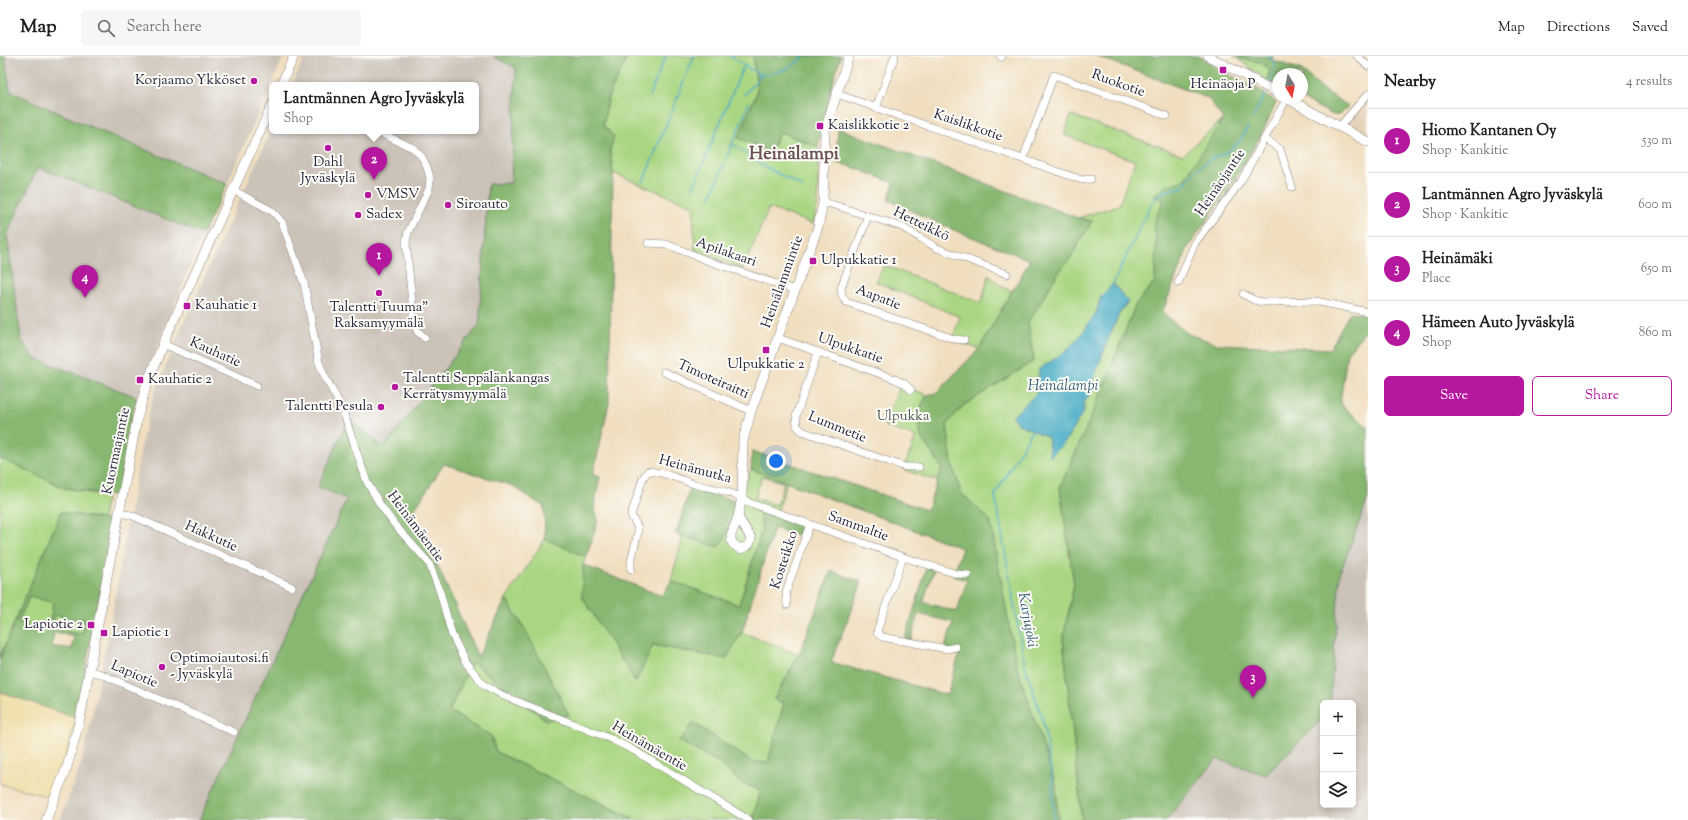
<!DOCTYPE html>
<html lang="en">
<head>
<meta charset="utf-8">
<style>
	body { margin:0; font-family:"Sorts Mill Goudy",serif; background:#f6f6f6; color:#222 }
	.controls { position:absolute; right:12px; bottom:12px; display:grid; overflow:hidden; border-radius:6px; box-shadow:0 2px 6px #0003 }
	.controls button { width:36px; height:36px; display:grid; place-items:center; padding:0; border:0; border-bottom:1px solid #e0e0e0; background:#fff; color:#222; font:20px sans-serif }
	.compass { position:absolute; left:1272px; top:12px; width:36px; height:36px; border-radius:50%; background:#fff; box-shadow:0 2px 6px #0003; rotate:170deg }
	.you { position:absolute; left:776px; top:405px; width:14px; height:14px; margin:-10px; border:3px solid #fff; border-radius:50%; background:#1a73e8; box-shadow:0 0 0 6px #1a73e833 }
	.badge { display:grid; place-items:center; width:26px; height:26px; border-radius:50%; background:#b5179e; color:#fff; font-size:13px; font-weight:700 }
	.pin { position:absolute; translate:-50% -33px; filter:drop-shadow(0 1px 2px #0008) }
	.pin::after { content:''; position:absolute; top:21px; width:14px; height:12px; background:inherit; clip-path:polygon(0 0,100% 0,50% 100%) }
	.popup { position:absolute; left:269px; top:26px; width:210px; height:52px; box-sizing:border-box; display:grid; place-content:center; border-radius:6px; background:#fff; filter:drop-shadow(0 1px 3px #0005); font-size:13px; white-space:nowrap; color:#767676 }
	.popup b { font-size:15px; color:#222 }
	.popup::after { content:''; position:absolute; left:50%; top:100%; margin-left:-8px; border:8px solid transparent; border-top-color:#fff }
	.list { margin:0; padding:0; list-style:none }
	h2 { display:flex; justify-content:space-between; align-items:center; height:52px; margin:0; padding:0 16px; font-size:17px }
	h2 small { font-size:13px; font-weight:400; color:#767676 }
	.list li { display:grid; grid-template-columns:26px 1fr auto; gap:12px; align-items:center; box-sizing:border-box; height:64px; padding:0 16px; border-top:1px solid #e0e0e0 }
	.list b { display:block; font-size:15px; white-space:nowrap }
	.list p { margin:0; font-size:13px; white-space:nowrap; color:#767676 }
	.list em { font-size:13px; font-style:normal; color:#767676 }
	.actions { display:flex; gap:8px; padding:12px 16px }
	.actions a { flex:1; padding:9px 0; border:1px solid #b5179e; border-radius:6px; text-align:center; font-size:14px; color:#b5179e }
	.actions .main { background:#b5179e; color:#fff }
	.icon { flex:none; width:22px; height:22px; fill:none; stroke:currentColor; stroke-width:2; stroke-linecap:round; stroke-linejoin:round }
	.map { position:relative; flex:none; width:1368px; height:764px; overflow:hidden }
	header { display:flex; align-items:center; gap:24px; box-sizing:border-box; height:56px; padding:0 20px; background:#fff; border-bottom:1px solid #e0e0e0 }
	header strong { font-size:19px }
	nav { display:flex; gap:22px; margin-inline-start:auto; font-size:14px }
	.search { width:280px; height:36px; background:#f6f6f6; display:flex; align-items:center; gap:10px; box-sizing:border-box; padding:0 14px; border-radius:6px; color:#767676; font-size:15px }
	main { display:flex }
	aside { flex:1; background:#fff }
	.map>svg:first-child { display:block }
</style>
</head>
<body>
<header>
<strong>Map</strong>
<div class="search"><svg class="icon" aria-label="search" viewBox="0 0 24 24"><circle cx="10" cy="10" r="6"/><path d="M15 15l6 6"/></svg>Search here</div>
<nav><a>Map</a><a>Directions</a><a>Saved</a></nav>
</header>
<main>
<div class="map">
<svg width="1368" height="764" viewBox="0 0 1368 764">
	<rect width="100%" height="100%" fill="#fdfcf7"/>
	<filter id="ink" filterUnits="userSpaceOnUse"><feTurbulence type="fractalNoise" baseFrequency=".025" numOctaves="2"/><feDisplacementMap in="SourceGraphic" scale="8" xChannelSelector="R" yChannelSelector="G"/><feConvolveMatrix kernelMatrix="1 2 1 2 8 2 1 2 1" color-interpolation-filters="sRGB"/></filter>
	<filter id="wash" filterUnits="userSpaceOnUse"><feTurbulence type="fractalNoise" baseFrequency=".012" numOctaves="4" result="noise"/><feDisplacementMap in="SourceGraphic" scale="16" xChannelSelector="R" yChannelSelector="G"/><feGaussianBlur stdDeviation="0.9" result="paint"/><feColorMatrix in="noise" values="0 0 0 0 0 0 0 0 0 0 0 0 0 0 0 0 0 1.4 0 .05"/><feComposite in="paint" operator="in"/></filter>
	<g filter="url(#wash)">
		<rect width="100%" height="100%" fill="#f0debf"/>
		<!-- built -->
		<polygon fill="#e4d0b5" points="1368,43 1368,77 1348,67"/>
		<!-- industrial -->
		<g fill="#cbc2b8">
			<polygon points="5,0 284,0 227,128 79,66 10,35"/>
			<polygon points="305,0 493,0 516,12 511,127 488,128 479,269 384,391 349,364 347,443 199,764 60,764 83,703 108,581 143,380 153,341 176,284 272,72 272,75 476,75 476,29 292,29"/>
			<polygon points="38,111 203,178 137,341 34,302 21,283 7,179"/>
			<polygon points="1368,442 1368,764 1166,764 1217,703 1266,719 1323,662 1323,749 1353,749 1353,647 1330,647 1340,517"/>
		</g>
		<!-- green -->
		<g fill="#aad682" stroke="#667c5e" fill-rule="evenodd">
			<polygon points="628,0 753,0 757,36 738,82 770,96 780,76 818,91 818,149 813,168 769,152 743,213 695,194 693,150 613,117 610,94 614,81 603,69 609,39"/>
			<polygon points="1237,2 1260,6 1270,13 1267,25"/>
			<path d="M1071 59 1183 99 1223 63 1184 124 1166 130 1153 140 1165 143 1154 166 1156 183 1155 225 1136 248 1094 354 1060 432 1074 528 1063 583 1082 764H1058L1056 729 1016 608 990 464 961 437 952 408 947 368 964 349 1034 305 1028 267 1058 217 1069 204 1092 165 1078 162 1119 149 1135 105 1064 79ZM1114 228 1128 246 1120 256 1109 281 1094 321V334L1082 278 1096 257 1101 241Z"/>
			<polygon points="884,209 981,247 989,219 1002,231 1012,235 979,293 952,284 960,261 876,226"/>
			<polygon points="900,329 927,339 917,359 921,381 942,412 937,425 903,413 916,381 884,370"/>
			<polygon points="0,402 65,432 107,440 103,463 61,456 0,601"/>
			<path d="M751 413 787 426 777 457 759 452 762 474 739 549 671 525 683 480 718 491 735 448 732 444 738 445ZM762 420 784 427 777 449 755 442Z"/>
			<polygon points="545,483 586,501 583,509 635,626 653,589 726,603 742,576 799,599 774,643 784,647 768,708 752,706 694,667 679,685 723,709 740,727 761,734 753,761 756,764 631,764 632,762 496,696 491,680 449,655 472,606 546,664 526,575 506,543"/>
			<polygon points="30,539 53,547 49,574 18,566"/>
			<polygon points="55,559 84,564 82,578 52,574"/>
		</g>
		<!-- forest -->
		<g fill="#87b770" stroke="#546c56" fill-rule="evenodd">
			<polygon points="0,0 5,0 10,35 79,66 227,128 203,178 38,111 7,179 21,283 34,302 137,341 131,364 118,440 65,432 0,402"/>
			<polygon points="493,0 628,0 609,39 603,69 614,81 610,94 613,117 609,347 593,419 600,421 594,449 598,464 586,501 545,483 544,451 513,430 444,408 409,462 431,495 478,601 506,543 526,575 569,659 546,664 472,606 449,655 491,680 496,696 632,762 631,764 199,764 347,443 318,431 348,363 384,391 479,269 488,128 511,127 516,12"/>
			<polygon points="753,0 841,0 829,40 818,91 780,76 770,96 738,82 757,36"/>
			<polygon points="1096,0 1199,0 1209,6 1219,14 1260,34 1276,47 1260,81 1229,132 1188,191 1162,257 1188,278 1218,288 1330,293 1350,256 1368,259 1368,272 1347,297 1340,348 1368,371 1368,442 1340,517 1330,647 1323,647 1323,662 1266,719 1217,703 1166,764 1082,764 1063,583 1074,528 1060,432 1094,354 1136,248 1155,225 1156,183 1154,166 1164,143 1153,140 1166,130 1184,124 1223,63 1208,42"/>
			<polygon points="1234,0 1273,0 1272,4 1302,14 1322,33 1348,50 1340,59 1333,59 1301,42 1302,42 1302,18 1278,18 1278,30 1267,25 1270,13 1260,6 1237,2"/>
			<polygon points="838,72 1078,162 1092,165 1069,204 1058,217 1028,267 1034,305 964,349 947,368 952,408 961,437 990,464 1016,608 1056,729 1058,764 756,764 753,762 761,734 740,727 723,709 679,685 693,667 752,706 768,707 784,647 774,643 799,599 831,515 862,526 831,606 947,639 959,599 944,595 953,566 918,558 911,584 905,583 927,511 934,514 923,546 957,556 967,524 953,520 962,492 751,413 752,395 927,454 942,412 921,381 917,359 927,339 936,337 979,293 1030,204 949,172 888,144 894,127 850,110 836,107"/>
			<path d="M690 432 732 444C741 457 727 480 718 491L676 478Z"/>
			<polygon points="759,452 807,467 803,481 774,472 742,576 726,603 653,589 636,626 582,541 583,509 662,540 671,525 739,549 762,474"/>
			<path d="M61 456 113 465 76 662 0 636V601ZM30 540 53 547 49 574 18 566ZM55 559 84 564 82 578 53 574ZM54 577 74 580 72 593 52 590Z"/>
		</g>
		<!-- sand -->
		<polygon fill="#eeda9e" stroke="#887e6c" points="0,636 76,662 67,699 50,741 0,728"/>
		<!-- water -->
		<polygon fill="#45aac4" stroke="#346680" points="1113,228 1128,246 1120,256 1109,281 1094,321 1094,334 1084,345 1084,355 1065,386 1050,401 1048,381 1018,368 1012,361 1036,338 1039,313 1065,296 1082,278 1096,257 1101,241"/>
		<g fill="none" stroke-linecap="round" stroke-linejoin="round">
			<!-- stream -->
			<g stroke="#45aac4" stroke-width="1.5">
				<path d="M730 0C738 5 753 16 761 18 772 21 797 9 804 0"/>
				<path d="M1268 0C1279 8 1274 14 1270 25"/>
				<polyline points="744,39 761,19"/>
				<polyline points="649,40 666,0"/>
				<polyline points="1253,62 1265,38"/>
				<polyline points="732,88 762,109 803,131"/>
				<polyline points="643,126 694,0"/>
				<polyline points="693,132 741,16 745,9"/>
				<polyline points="710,142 749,47"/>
				<path d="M1113 228 1151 148C1160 134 1168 134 1183 131L1192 118 1209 104 1229 95 1239 86 1248 71"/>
				<polyline points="1032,375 995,439 1025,610 1043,665 1052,722 1054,764"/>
			</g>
		</g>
	</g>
	<g filter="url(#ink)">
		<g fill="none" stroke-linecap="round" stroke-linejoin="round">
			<defs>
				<g id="street">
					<polyline points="1000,0 1002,1"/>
					<polyline points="1357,0 1368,10"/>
					<polyline points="837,38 1082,124 1091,123"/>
					<polyline points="876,52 895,0"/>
					<polyline points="1340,70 1368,38"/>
					<polyline points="376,75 413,92 422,101 427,111 430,122 429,133 408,176 406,186 414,266 417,275 425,282"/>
					<polyline points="1265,83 1280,93 1292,131"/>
					<polyline points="1023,103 1054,19 1167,60"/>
					<polyline points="233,134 272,155 282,166 304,227 319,307 326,323 342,352 367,426 381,450 394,468 429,507 440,536 452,579 466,607 484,629 504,640 611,683 635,695 749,764"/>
					<polyline points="823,147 831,148 902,171 937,192 1007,218"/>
					<polyline points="868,160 841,232 842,240 846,246 954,283 964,284"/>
					<polyline points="648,187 666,188 711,206 795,234"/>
					<polyline points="1178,227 1195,187 1241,125 1287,42"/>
					<polyline points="1243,238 1254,244 1262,246 1315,245 1368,256"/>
					<polyline points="778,282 892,322 904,327 911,334"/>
					<polyline points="163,288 257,330"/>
					<polyline points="818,296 796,360 797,370 802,375 905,411 919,411"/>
					<polyline points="664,316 751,355"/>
					<polyline points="119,457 131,459 292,531"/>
					<polyline points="903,501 878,572 877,577 882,581 947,593 956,591"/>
					<path d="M631 513V505L638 476V472L631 459 643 422 648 415C664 416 679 423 694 428 713 433 733 435 750 447L903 501 957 518 968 519"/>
					<polyline points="787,549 786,536 810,468"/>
					<polyline points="89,615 101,618 234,676"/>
				</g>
				<g id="secondary">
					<polyline points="1208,0 1278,37"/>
					<polyline points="281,29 294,0"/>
					<polyline points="1286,42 1368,86"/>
					<path d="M738 461 751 482C750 489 747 491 740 493L733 488 731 484V479L738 461 742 441 743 385 751 355 818 171 823 147 825 74 849 0"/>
					<polyline points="46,764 67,711 80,663 137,363 147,327 163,288 272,49"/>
				</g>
			</defs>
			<!-- street casing -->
			<use href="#street" stroke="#89807d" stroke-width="8"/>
			<!-- secondary casing -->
			<use href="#secondary" stroke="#89807d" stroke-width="10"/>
			<!-- street -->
			<use href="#street" stroke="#fff" stroke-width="7"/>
			<!-- secondary -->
			<use href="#secondary" stroke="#fff" stroke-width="9"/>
		</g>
	</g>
	<!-- markers -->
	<g fill="#b5179e" stroke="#fdfcf7" stroke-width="1.5">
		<rect x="1219" y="10" width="8" height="8" rx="2"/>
		<circle cx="254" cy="25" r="4"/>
		<rect x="816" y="66" width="8" height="8" rx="2"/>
		<circle cx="328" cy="92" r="4"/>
		<circle cx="368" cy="139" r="4"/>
		<circle cx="448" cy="149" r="4"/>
		<circle cx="358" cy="159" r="4"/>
		<rect x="809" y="201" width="8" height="8" rx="2"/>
		<circle cx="379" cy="237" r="4"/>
		<rect x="183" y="246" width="8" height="8" rx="2"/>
		<rect x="762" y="290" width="8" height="8" rx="2"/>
		<rect x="136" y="320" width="8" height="8" rx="2"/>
		<circle cx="395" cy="331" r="4"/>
		<circle cx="381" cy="351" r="4"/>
		<rect x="87" y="565" width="8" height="8" rx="2"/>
		<rect x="100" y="573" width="8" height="8" rx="2"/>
		<circle cx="162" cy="611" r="4"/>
	</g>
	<g text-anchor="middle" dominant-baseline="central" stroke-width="4" stroke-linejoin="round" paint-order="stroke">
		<!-- poi labels -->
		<g font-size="14" fill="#22223b" stroke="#fdfcf7" text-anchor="start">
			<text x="246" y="25" text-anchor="end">Korjaamo Ykköset</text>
			<text x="1223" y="29" text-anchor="middle">Heinäoja P</text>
			<text x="828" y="70">Kaislikkotie 2</text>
			<text x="328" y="107" text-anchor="middle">Dahl<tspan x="328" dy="16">Jyväskylä</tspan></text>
			<text x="376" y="139">VMSV</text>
			<text x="456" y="149">Siroauto</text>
			<text x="366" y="159">Sadex</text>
			<text x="821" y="205">Ulpukkatie 1</text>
			<text x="195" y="250">Kauhatie 1</text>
			<text x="379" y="252" text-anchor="middle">Talentti Tuuma"<tspan x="379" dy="16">Raksamyymälä</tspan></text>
			<text x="766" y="309" text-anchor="middle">Ulpukkatie 2</text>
			<text x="403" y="323">Talentti Seppälänkangas<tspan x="403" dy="16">Kerrätysmyymälä</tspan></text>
			<text x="148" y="324">Kauhatie 2</text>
			<text x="373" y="351" text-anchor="end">Talentti Pesula</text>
			<text x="83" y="569" text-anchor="end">Lapiotie 2</text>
			<text x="112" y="577">Lapiotie 1</text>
			<text x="170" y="603">Optimoiautosi.fi<tspan x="170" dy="16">- Jyväskylä</tspan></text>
		</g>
		<!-- street labels -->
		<g font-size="14" fill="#22223b" stroke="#fdfcf7">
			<text transform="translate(1118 28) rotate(20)">Ruokotie</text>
			<text transform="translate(968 70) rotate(19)">Kaislikkotie</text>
			<text transform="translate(1221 127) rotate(-56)">Heinäojantie</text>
			<text transform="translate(921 169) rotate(26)">Hetteikkö</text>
			<text transform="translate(726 197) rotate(19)">Apilakaari</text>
			<text transform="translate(783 226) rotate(-70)">Heinälammintie</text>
			<text transform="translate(878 242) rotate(21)">Aapatie</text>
			<text transform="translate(850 293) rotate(19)">Ulpukkatie</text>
			<text transform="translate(215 297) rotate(24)">Kauhatie</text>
			<text transform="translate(713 324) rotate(24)">Timoteiraitti</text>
			<text transform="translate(837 372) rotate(22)">Lummetie</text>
			<text transform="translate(117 395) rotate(-78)">Kuormaajantie</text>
			<text transform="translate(695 414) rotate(15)">Heinämutka</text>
			<text transform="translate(415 471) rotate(53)">Heinämäentie</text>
			<text transform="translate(858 471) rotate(20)">Sammaltie</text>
			<text transform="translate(211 481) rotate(24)">Hakkutie</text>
			<text transform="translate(785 504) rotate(-72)">Kosteikko</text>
			<text transform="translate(134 619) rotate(23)">Lapiotie</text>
			<text transform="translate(649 691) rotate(30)">Heinämäentie</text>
		</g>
		<!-- park labels -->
		<g font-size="14" fill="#4b5850" stroke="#fdfcf7">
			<text x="903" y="361">Ulpukka</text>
		</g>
		<!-- water labels -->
		<g font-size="15" font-style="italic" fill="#325f79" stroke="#fdfcf7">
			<text x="1063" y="330">Heinälampi</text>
			<text transform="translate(1027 564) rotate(80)">Karjujoki</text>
		</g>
		<!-- district labels -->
		<g font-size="18" font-weight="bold" fill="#6b5156" stroke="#fdfcf7">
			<text x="794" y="99">Heinälampi</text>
		</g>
	</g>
</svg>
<div class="controls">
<button>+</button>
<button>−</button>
<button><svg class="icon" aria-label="layers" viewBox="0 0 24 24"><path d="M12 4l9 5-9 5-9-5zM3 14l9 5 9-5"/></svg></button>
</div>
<svg class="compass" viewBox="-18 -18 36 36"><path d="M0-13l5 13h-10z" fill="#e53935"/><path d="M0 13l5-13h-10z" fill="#767676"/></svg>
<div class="you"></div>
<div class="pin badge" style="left:379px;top:220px">1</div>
<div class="pin badge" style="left:374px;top:124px">2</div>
<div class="popup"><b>Lantmännen Agro Jyväskylä</b>Shop</div>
<div class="pin badge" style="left:1253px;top:642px">3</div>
<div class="pin badge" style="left:85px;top:242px">4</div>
</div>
<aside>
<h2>Nearby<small>4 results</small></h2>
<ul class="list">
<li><span class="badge">1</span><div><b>Hiomo Kantanen Oy</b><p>Shop · Kankitie</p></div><em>530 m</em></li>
<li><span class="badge">2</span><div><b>Lantmännen Agro Jyväskylä</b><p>Shop · Kankitie</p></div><em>600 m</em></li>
<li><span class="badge">3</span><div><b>Heinämäki</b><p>Place</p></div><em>650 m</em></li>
<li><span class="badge">4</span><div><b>Hämeen Auto Jyväskylä</b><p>Shop</p></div><em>860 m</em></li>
</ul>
<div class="actions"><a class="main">Save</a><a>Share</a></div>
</aside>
</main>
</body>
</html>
